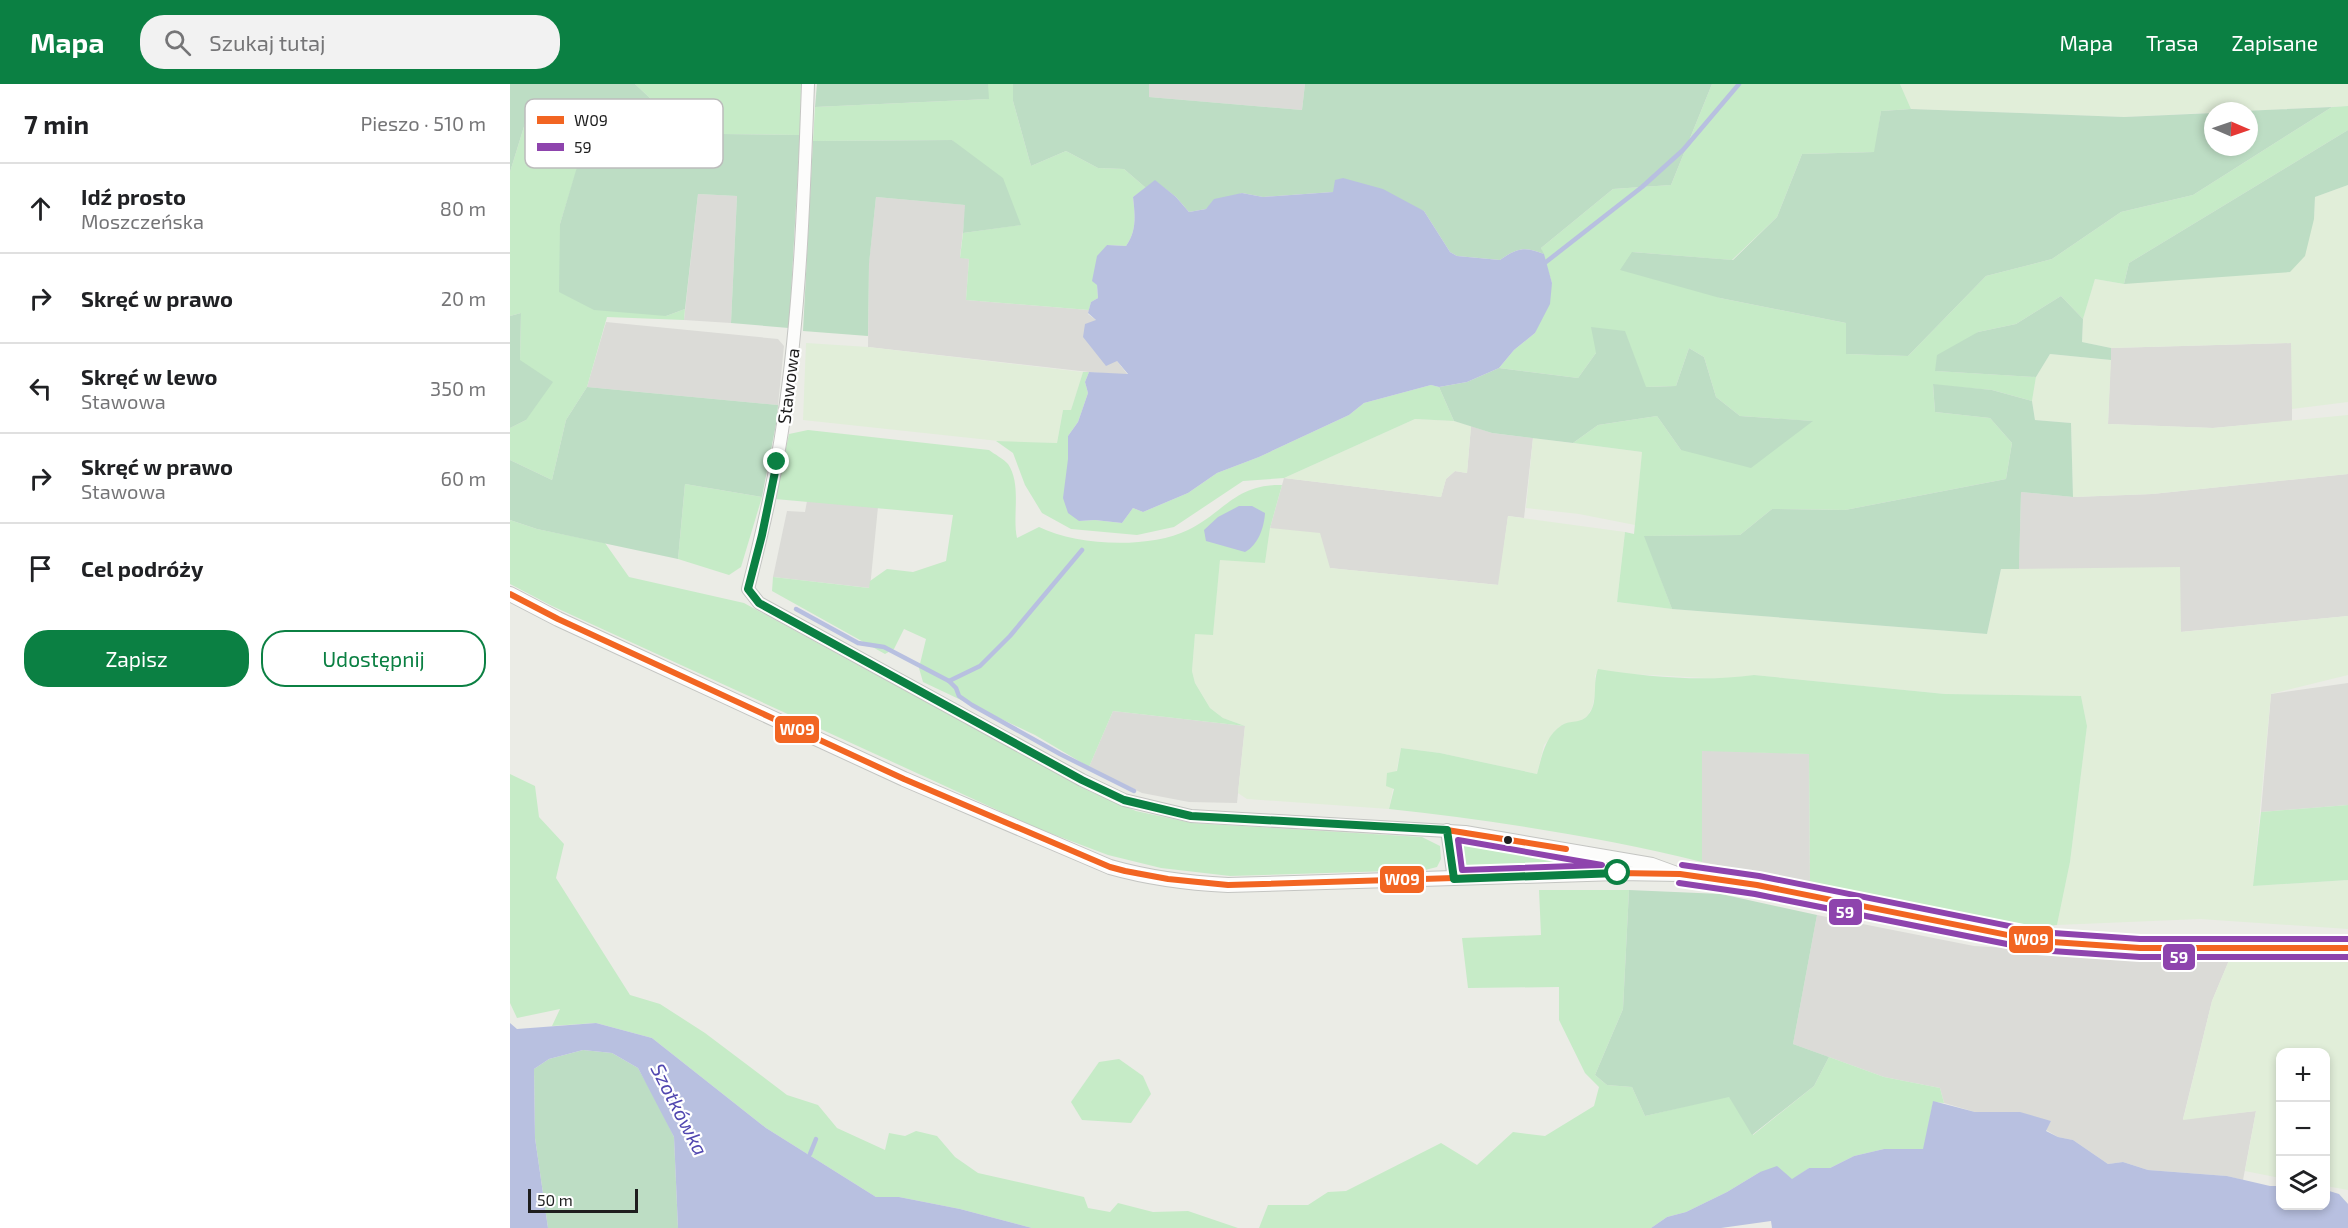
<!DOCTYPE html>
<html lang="pl">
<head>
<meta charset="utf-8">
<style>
	body { margin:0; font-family:"Exo 2",sans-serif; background:#f2f2f2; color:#202124 }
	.controls { position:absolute; right:18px; bottom:18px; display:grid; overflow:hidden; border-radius:12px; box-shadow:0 3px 9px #0003 }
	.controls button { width:54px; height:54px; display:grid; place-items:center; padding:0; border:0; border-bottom:2px solid #e0e0e0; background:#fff; color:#202124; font:30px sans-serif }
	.compass { position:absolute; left:1694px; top:18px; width:54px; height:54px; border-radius:50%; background:#fff; box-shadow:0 3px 9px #0003; rotate:92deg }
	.scale { position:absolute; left:18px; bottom:15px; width:110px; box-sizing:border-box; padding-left:6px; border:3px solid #1e1e1e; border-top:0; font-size:16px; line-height:21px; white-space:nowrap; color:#1e1e1e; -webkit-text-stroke:4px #fff; paint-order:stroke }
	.stop { position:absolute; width:18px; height:18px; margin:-14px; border:4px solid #0b8043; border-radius:50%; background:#fff }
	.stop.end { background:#0b8043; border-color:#fff; box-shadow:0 2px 6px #0008 }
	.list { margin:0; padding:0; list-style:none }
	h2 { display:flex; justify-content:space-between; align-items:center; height:78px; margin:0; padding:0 24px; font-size:26px }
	h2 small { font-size:20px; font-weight:400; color:#757577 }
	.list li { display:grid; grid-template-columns:39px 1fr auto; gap:18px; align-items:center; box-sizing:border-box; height:90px; padding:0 24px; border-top:2px solid #e0e0e0 }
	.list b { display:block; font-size:22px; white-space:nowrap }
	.list p { margin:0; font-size:20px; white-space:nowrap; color:#757577 }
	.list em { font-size:20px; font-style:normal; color:#757577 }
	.actions { display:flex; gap:12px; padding:18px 24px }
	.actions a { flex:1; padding:14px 0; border:2px solid #0b8043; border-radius:24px; text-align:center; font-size:21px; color:#0b8043 }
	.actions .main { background:#0b8043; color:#fff }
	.icon { flex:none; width:33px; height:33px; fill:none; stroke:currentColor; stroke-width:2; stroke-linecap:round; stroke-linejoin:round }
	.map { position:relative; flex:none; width:1838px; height:1144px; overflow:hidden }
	header { display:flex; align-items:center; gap:36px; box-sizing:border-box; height:84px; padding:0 30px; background:#0b8043; color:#fff }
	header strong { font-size:28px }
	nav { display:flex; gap:33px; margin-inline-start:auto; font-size:21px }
	.search { width:420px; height:54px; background:#f2f2f2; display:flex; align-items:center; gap:15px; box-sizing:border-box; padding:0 21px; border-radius:24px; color:#757577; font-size:22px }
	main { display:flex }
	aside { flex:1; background:#fff }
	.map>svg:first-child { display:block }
</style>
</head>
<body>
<header>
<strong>Mapa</strong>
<div class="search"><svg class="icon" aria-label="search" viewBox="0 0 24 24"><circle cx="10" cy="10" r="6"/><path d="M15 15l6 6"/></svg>Szukaj tutaj</div>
<nav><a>Mapa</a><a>Trasa</a><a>Zapisane</a></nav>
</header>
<main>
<aside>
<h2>7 min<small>Pieszo · 510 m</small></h2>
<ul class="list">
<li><svg class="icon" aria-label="ahead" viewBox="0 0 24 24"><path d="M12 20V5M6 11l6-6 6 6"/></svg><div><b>Idź prosto</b><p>Moszczeńska</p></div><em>80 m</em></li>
<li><svg class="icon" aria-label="right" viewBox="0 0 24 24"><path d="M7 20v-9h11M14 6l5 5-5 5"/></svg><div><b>Skręć w prawo</b></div><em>20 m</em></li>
<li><svg class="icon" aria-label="left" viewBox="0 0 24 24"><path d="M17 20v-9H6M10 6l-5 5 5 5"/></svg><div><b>Skręć w lewo</b><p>Stawowa</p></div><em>350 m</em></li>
<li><svg class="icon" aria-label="right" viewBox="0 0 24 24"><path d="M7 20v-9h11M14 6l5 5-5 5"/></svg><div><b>Skręć w prawo</b><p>Stawowa</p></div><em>60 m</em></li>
<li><svg class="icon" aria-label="arrive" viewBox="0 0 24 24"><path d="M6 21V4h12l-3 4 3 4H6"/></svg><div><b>Cel podróży</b></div></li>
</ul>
<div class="actions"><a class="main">Zapisz</a><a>Udostępnij</a></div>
</aside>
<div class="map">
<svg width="1838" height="1144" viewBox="0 0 1838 1144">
	<rect width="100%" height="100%" fill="#ebece6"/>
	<!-- residential -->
	<g fill="#dbdbd7">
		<polygon points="639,0 795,0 792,26 639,13"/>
		<polygon points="188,110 227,112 221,239 174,236"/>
		<polygon points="366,113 456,121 450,173 459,175 456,216 579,226 578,230 586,236 607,277 618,291 579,288 358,263 359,179"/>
		<polygon points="96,238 268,255 274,262 268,321 77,303"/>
		<polygon points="1782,259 1782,337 1703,344 1598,340 1601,264"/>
		<polygon points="961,342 982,349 1023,354 1014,434 998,432 989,501 819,484 760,444 774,394 931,413 936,395 945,387 957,389"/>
		<polygon points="1838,390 1838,532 1670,548 1509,485 1511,408 1563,413 1642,410"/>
		<polygon points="297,417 368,423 360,504 263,493 277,427 295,428"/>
		<polygon points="1838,599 1838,721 1751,728 1761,610"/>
		<polygon points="603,627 735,642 727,719 679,718 632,709 579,683"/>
		<polygon points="1191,666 1299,670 1300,799 1192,778"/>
		<polygon points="1307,831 1464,862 1619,871 1720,874 1702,917 1673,1035 1746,1027 1733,1096 1717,1092 1638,1086 1613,1078 1598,1080 1563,1056 1548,1053 1536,1046 1541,1037 1465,1028 1434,1019 1430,1004 1374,993 1283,960"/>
	</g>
	<!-- farmland -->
	<g fill="#e1eed9">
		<polygon points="1390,0 1838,0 1838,22 1614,33 1401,25"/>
		<polygon points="1838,101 1838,318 1782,325 1781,259 1601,264 1572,258 1573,235 1585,195 1614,200 1804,135 1805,113"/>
		<polygon points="296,259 358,263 573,288 561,326 553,326 547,359 498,358 293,336"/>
		<polygon points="1540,270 1601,276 1598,340 1703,344 1838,331 1838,390 1642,410 1563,413 1561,339 1525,336 1522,317 1526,293"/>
		<polygon points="905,335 944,337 961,342 957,389 945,387 936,395 931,413 774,394"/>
		<polygon points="1023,354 1132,368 1125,441 1069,430 1016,424"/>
		<polygon points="998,432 1115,448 1107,518 1162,525 1477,550 1491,485 1670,483 1671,548 1838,532 1838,591 1761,610 1743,802 1838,796 1838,845 1690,835 1547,841 1560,778 1577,642 1571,612 1435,610 1244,591 1217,595 1119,590 1088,586 1085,592 1086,606 1082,624 1078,631 1070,638 1053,640 1034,661 1027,690 930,669 891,664 879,725 737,715 728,709 735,642 713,634 700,624 685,599 682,587 685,549 703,550 710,475 755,479 760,444 810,449 820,484 988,501"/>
		<polygon points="1720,874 1838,874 1838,1106 1816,1102 1816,968 1770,968 1770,1094 1735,1087 1746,1027 1673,1036 1702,917"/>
	</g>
	<!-- grass -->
	<g fill="#c6ebc7">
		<polygon points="125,0 291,0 290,51 212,50 160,33"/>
		<path d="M478 0H503V17L521 82 556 67 588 84 614 85 636 104 623 113C625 131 627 147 616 162L597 161 587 201 588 214 581 218 579 226 456 216 459 175 450 174 453 149 510 141 442 56 303 57 305 23 478 15Z"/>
		<polygon points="1202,0 1390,0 1401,25 1371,27 1365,68 1292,70 1267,133 1222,176 1122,168 1210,214 1336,239 1336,270 1398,272 1476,192 1542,175 1611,128 1683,111 1822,23 1838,22 1838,46 1619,179 1614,200 1585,195 1573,235 1551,212 1506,240 1468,248 1426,287 1526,293 1522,317 1482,306 1423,301 1425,328 1480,334 1502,359 1496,395 1335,426 1262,425 1230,451 1135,452 1162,525 1107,518 1115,448 1124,450 1132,368 1063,359 1088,341 1147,332 1171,366 1302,337 1230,332 1206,313 1194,273 1179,264 1166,302 1135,303 1086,269 1068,294 989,284 1004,266 1025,249 1042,199 1031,164 1103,105 1161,101"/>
		<polygon points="16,36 79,46 50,140 156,232 175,225 174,236 97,233 77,303 56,336 42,396 0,376 0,344 16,336 10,276 11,229 0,232 0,88"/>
		<polygon points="573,288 579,288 575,298 578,309 568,338 558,352 558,375 569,437 585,436 612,439 623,424 633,428 678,409 707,389 749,373 839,331 854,319 921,301 929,303 944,337 905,335 774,394 733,397 664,443 627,451 561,445 532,429 515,401 503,369 486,357 547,359 553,326 561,326"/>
		<path d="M298 346 479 366C484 370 494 375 498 380 512 401 502 431 507 454L529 443C567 462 639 465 678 446 715 428 725 400 772 401L760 444 755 479 710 476 703 551 685 550 682 587 685 599 700 624 713 634 735 642 603 627 579 683 525 651 413 598 409 584 416 555 394 545 384 565 375 570 262 507 263 493 359 504 360 497 377 485 403 488 436 477 443 431 265 415 279 350Z"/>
		<polygon points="175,400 252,413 231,483 219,491 168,475"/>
		<polygon points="0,436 27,445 95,459 119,493 234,519 579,707 626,727 682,739 912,753 930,762 931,775 927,783 915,786 720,792 651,784 598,771 529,745 42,522 0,500"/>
		<path d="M1088 585C1139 593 1193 598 1244 591L1435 610 1571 612 1577 642 1560 778 1547 841 1526 843 1300 799 1299 670 1192 667V778C1092 753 981 736 879 725L884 705 876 702 877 689 887 687 891 664 930 669 1027 690C1032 672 1035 652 1052 641 1060 636 1071 640 1078 631 1089 619 1082 599 1088 585Z"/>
		<polygon points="0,690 25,702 29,733 54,760 46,794 120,911 150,920 195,949 277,1011 308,1021 327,1044 375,1066 379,1049 395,1052 406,1047 427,1052 445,1073 468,1089 574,1113 578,1124 600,1128 608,1119 643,1128 678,1127 728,1144 522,1144 450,1125 389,1113 366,1113 256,1044 142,954 86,939 42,942 50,925 7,934 0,919"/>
		<polygon points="1838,721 1838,796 1743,802 1751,728"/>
		<polygon points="963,756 1044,770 1054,773 1056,776 1049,781 961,786 954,781 951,766 955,760"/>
		<polygon points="1029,806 1119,806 1113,925 1085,991 1097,1001 1122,1003 1135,1032 1219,1012 1243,1051 1304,1002 1319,973 1374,993 1430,1004 1434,1019 1423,1018 1414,1065 1374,1065 1344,1072 1320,1084 1299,1084 1282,1096 1250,1088 1217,1108 1176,1128 1157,1133 1141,1144 749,1144 758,1121 798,1121 818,1108 836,1107 931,1059 967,1081 1003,1048 1035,1052 1084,1022 1089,1003 1075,989 1049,936 1049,903 958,904 952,854 1031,851"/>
		<polygon points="609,975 633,992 641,1010 621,1039 572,1036 561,1018 589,978"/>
	</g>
	<!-- forest -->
	<g fill="#bdddc4">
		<polygon points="0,0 125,0 160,33 212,50 290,51 279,244 221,239 227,112 188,110 175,225 156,232 84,226 49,208 50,140 78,46 16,36 0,88"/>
		<polygon points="307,0 478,0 479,15 305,23"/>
		<path d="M503 0H639V13L792 26 795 0H1202L1161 101 1103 105 1031 164 1034 170C1014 162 1007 164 990 176L947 172 940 168 914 127 823 108 753 113 732 109 696 125 679 128 666 113 645 97 636 104 614 85 588 84 556 67 521 82 503 17Z"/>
		<polygon points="1822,23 1683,111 1611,128 1542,175 1476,192 1398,272 1336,270 1336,239 1210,214 1110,186 1122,168 1223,176 1267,133 1292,70 1364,68 1371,27 1401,25 1614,33 1703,29 1703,63 1739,63 1739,27 1733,27"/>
		<polygon points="1838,46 1838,101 1805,113 1804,135 1795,172 1780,188 1614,200 1619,179"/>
		<polygon points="442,56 493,94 511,141 453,149 455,121 366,113 359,180 358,252 293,247 303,57"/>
		<polygon points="1551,212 1573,235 1572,258 1601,264 1601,276 1540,270 1526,293 1425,287 1427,271 1468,248 1506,240"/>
		<polygon points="11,229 10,276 43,298 16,336 0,344 0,232"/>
		<polygon points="1081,243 1115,247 1136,303 1166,302 1179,264 1194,273 1206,313 1230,332 1303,337 1241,384 1171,366 1147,332 1088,341 1063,359 982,349 944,337 929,303 957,298 989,284 1068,294 1086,269"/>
		<polygon points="1423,300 1482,306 1522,317 1525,336 1561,339 1563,413 1511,408 1509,485 1491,485 1477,550 1162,525 1134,452 1230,451 1262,425 1335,426 1496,395 1502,359 1480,334 1425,328"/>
		<polygon points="77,303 268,321 267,335 252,413 175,400 168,475 27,445 0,436 0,376 42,396 56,336"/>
		<polygon points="1119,806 1211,810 1307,831 1283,960 1319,973 1304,1002 1242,1051 1219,1013 1135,1032 1122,1003 1097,1001 1085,991 1113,925"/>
		<polygon points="73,966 102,969 128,984 147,1018 164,1053 168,1144 38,1144 25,1054 24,985 39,975"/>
	</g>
	<!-- water -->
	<g fill="#b8c0e0">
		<path d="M833 94 873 105 914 127 940 168 947 172 990 176C1007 164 1014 162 1034 170L1042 199 1040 220 1025 249 1004 266 989 284 957 298 929 303 921 301 854 319 839 331 749 373 707 389 678 409 633 428 623 424 612 439 585 436 569 437 558 429 553 414 558 375V352L568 338 578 309 575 298 579 288 618 290 607 277 596 282 573 253 575 240 586 236 578 229 581 218 588 214 587 201 582 197 587 172 597 161 616 162C627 147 625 131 623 113L645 96 666 113 679 128 696 125 704 115 732 109 753 113 823 108 825 96Z"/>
		<path d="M729 422H742L755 429C754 444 748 461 735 468L696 457 694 446 708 433Z"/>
		<polygon points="0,939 7,945 86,939 142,954 256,1044 366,1113 389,1113 450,1125 522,1144 168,1144 164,1053 128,984 102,969 73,966 39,975 24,985 25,1054 38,1144 0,1144"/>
		<polygon points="1423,1017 1465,1028 1510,1028 1541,1037 1536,1047 1548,1053 1563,1056 1598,1080 1613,1078 1638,1086 1717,1092 1760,1102 1770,1102 1770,1122 1816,1122 1816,1106 1829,1110 1838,1120 1838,1144 1262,1144 1261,1137 1211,1144 1141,1144 1157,1133 1176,1128 1217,1108 1250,1088 1267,1082 1282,1095 1299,1084 1320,1084 1344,1072 1374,1065 1413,1065"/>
	</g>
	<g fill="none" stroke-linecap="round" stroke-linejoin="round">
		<!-- stream -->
		<g stroke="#b8c0e0" stroke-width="4.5">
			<polyline points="1036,178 1132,103 1173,66 1229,0"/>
			<polyline points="572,466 500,552 470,582 439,597 446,604 449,612 462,621 550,670 624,707"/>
			<polyline points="286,525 348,559 374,563 439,597"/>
			<polyline points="300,1070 306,1055"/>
		</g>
		<defs>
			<g id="minor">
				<path d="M298 0C294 113 290 228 273 340 265 396 252 450 238 505L249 519 572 696 614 716 681 732 955 748 1142 780 1164 788"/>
				<polyline points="937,746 944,795"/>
			</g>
			<path id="tertiary" d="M0 510 48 535 394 695 600 783C639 794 677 799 718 801L1108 789 1170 790 1247 801 1528 857 1630 864H1838"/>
		</defs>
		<!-- minor casing -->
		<use href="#minor" stroke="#c4c5c2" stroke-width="14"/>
		<!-- tertiary casing -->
		<use href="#tertiary" stroke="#c4c5c2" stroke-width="16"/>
		<!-- minor -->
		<use href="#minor" stroke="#fcfcfb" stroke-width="12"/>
		<!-- tertiary -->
		<use href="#tertiary" stroke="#fcfcfb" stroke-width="14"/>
		<defs>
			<g id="bus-1">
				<polyline points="0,510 48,535 394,695 600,783 615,787 658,795 718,801 1108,789 1170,790 1247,801 1528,857 1630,864 1838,864"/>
				<polyline points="937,746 1056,765"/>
			</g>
			<g id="bus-2">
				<polygon points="948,756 954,757 1092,781 952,786"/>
				<polyline points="1172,781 1249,792 1529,848 1630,855 1838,855"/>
				<polyline points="1169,799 1245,810 1527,866 1630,873 1838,873"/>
			</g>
		</defs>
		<!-- bus-1 casing -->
		<use href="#bus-1" stroke="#fff" stroke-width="10"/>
		<!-- bus-2 casing -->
		<use href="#bus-2" stroke="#fff" stroke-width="10"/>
		<!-- bus-1 -->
		<use href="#bus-1" stroke="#f26522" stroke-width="6"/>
		<!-- bus-2 -->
		<use href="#bus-2" stroke="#8e44ad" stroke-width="6"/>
	</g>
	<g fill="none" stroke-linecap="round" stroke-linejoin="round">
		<!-- route -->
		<polyline stroke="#0b8043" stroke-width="8" points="267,378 252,451 238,505 249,519 572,696 614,716 681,732 937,746 944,795 1108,789"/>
	</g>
	<!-- markers -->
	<circle fill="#1e1e1e" stroke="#fff" stroke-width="2" cx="998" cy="756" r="5"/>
	<g text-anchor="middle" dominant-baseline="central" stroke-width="4.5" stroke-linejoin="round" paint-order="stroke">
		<!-- street labels -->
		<g font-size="18" fill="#1e1e1e" stroke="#fff">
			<text transform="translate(278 302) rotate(-83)">Stawowa</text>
		</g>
		<!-- water labels -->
		<g font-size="20" font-style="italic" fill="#5147b0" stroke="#fff">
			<text transform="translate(170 1025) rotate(63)">Szotkówka</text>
		</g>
	</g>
	<!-- legend -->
	<rect x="15" y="15" width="198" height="69" rx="9" fill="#fff" stroke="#bcbcbc" stroke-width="1.5"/>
	<rect x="27" y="32" width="27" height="8" fill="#f26522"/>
	<rect x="27" y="59" width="27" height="8" fill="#8e44ad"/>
	<g font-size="16" fill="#1e1e1e">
		<text x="64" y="42">W09</text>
		<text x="64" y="69">59</text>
	</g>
	<g stroke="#fff" stroke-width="2">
		<rect x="264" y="631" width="46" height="29" rx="6" fill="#f26522"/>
		<rect x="869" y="781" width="46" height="29" rx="6" fill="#f26522"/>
		<rect x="1318" y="814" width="35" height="28" rx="6" fill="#8e44ad"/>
		<rect x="1498" y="841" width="46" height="29" rx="6" fill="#f26522"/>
		<rect x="1652" y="859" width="34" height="28" rx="6" fill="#8e44ad"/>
	</g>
	<g font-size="16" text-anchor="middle" font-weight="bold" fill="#fff">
		<text x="287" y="651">W09</text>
		<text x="892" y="801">W09</text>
		<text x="1335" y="834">59</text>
		<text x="1521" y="861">W09</text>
		<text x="1669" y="879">59</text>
	</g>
</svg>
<div class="controls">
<button>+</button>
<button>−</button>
<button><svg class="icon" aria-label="layers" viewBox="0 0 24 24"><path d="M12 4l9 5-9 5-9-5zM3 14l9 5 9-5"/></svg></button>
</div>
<svg class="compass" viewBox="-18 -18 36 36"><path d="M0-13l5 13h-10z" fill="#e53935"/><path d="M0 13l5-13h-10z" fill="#757577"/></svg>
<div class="scale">50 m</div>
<div class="stop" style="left:1108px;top:789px"></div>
<div class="stop end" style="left:267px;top:378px"></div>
</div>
</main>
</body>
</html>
